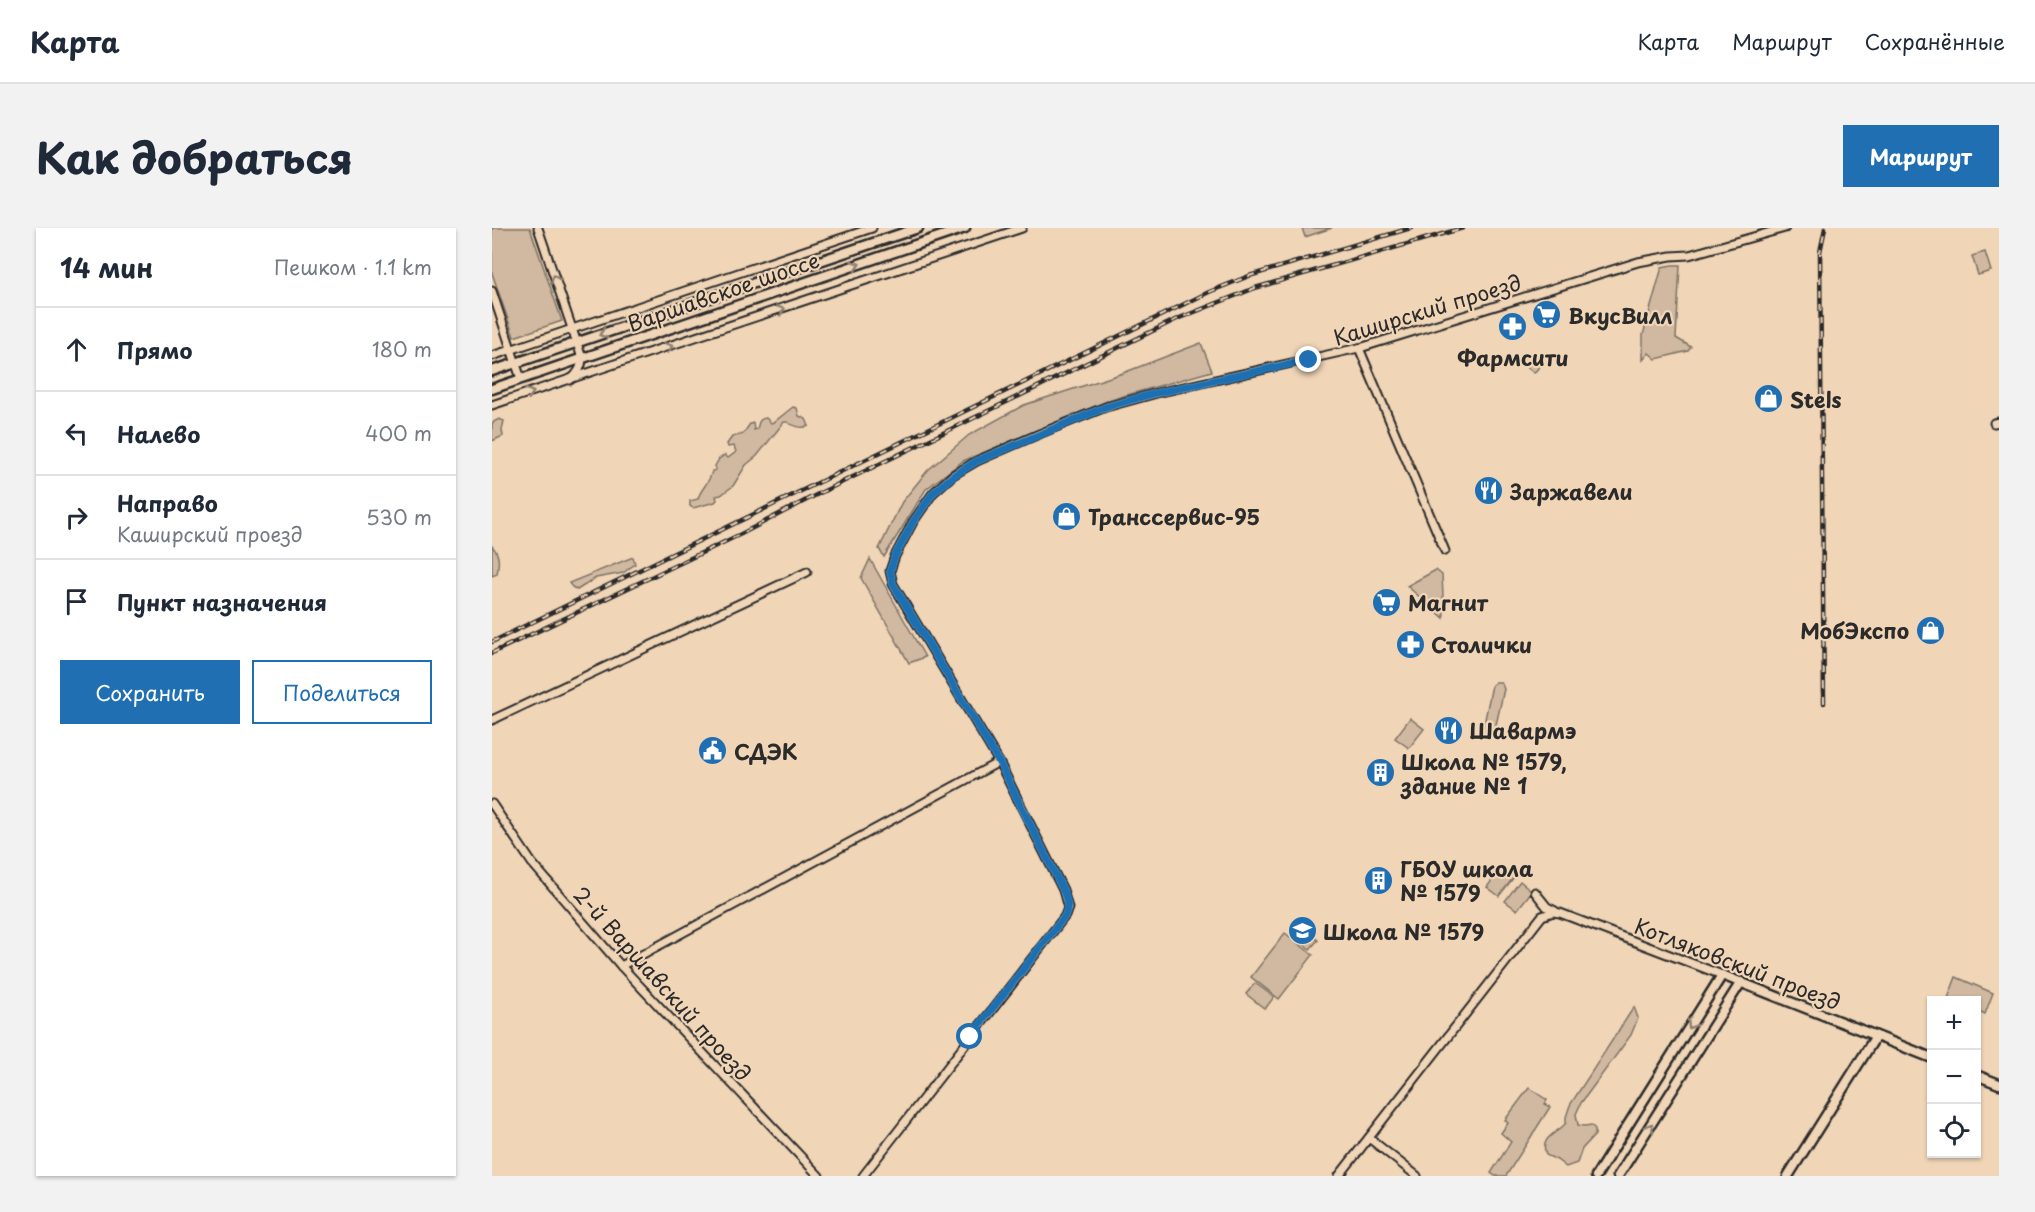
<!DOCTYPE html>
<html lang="ru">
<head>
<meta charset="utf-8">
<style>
	body { margin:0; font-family:"Playpen Sans",sans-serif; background:#f2f2f3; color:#1f2937 }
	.controls { position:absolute; right:18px; bottom:18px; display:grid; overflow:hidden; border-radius:0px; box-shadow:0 2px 4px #0004 }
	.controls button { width:54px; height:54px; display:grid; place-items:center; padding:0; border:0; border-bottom:2px solid #e0e1e3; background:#fff; color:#1f2937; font:30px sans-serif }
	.stop { position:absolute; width:18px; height:18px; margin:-14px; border:4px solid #1f6fb2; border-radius:50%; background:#fff }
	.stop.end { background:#1f6fb2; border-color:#fff; box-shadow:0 2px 6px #0008 }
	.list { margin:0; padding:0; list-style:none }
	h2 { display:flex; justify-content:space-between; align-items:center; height:78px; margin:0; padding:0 24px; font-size:26px }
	h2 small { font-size:20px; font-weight:400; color:#747a83 }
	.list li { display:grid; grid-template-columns:39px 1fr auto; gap:18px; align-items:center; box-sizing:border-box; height:84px; padding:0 24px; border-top:2px solid #e0e1e3 }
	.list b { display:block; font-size:22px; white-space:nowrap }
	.list p { margin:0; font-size:20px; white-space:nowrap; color:#747a83 }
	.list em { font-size:20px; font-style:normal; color:#747a83 }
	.actions { display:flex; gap:12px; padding:18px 24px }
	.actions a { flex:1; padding:14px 0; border:2px solid #1f6fb2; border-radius:0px; text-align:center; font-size:21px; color:#1f6fb2 }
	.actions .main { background:#1f6fb2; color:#fff }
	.icon { flex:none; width:33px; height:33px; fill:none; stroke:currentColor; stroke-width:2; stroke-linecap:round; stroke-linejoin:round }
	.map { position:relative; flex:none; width:1507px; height:948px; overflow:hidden; border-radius:0px }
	header { display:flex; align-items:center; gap:36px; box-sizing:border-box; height:84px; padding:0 30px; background:#fff; border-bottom:2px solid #e0e1e3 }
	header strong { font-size:28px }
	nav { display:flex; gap:33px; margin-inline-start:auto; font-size:21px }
	.intro { display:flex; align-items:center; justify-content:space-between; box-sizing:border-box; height:144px; padding:0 36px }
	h1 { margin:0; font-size:42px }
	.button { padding:15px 27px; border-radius:0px; background:#1f6fb2; color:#fff; font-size:21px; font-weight:700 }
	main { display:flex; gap:36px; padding:0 36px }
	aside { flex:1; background:#fff; border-radius:0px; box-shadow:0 2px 4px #0004 }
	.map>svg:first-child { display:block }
</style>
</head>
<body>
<header>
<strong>Карта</strong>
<nav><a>Карта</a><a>Маршрут</a><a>Сохранённые</a></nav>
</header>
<div class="intro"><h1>Как добраться</h1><a class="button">Маршрут</a></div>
<main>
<aside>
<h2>14 мин<small>Пешком · 1.1 km</small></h2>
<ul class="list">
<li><svg class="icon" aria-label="ahead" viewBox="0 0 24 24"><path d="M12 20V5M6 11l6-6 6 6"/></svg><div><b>Прямо</b></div><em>180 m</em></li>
<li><svg class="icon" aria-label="left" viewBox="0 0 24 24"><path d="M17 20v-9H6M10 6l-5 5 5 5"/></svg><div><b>Налево</b></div><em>400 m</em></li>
<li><svg class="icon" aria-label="right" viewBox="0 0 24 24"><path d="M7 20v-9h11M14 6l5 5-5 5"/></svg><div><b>Направо</b><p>Каширский проезд</p></div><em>530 m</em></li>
<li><svg class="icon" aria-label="arrive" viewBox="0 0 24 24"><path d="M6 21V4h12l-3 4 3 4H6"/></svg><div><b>Пункт назначения</b></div></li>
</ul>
<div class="actions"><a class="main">Сохранить</a><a>Поделиться</a></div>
</aside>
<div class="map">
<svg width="1507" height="948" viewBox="0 0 1507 948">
	<rect width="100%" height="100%" fill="#f0d5b7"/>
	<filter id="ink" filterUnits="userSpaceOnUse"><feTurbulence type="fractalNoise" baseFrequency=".0167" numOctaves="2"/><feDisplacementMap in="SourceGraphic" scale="12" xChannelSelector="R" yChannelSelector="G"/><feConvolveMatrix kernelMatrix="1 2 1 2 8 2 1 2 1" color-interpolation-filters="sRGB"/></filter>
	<g filter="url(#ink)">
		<!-- green -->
		<g fill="#d0b9a0" stroke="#7e7266" stroke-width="1.5">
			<polygon points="0,0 38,0 70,93 22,109 0,45"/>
			<polygon points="810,0 840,0 813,9"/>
			<polygon points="1493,24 1499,43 1486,47 1480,28"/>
			<polygon points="1180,37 1188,37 1184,110 1199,119 1196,123 1164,131 1157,125 1151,132 1151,107 1170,39"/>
			<polygon points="709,115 720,143 617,172 471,233 434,261 392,329 387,321 410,274 436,242 477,207 532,177 631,145"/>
			<polygon points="1043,126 1052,133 1042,145 1033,138"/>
			<path d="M301 179 305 180 307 188 314 191 317 198C310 201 301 198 295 194H292L265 228 254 237 241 258 229 267 224 268 225 272 223 274 201 280 198 278V273L206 271C208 261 218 255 220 243L224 242 223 238 227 231 233 227 236 230 244 224 242 218 236 219 235 216 240 209 251 206 258 196 261 195 262 202 265 201C267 195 266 191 274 190L279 195 282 194Z"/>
			<polygon points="7,191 12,193 10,202 11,208 0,213 0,195"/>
			<path d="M0 318C8 326 7 335 5 346L0 348Z"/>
			<polygon points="141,329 143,336 131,345 104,350 85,362 80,359 77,355"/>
			<polygon points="378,331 433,429 417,435 369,350"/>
			<polygon points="944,342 950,347 952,390 915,358"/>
			<polygon points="1004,454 1009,454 1012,461 1002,506 994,510 990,506 1000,457"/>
			<polygon points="918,490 932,501 917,520 903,510"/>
			<polygon points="1010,639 1022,649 1007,668 995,659"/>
			<polygon points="1028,653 1040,663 1025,682 1013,673"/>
			<polygon points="808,698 826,712 818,721 800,708"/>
			<polygon points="793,705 821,727 787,771 759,749"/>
			<polygon points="1464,749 1501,765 1493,786 1485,782 1484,772 1461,772 1456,770"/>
			<polygon points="763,755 782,769 773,781 754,766"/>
			<path d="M1142 779 1146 790 1139 807 1089 875 1084 886 1086 897 1093 898 1099 897 1103 901V907L1090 921 1085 935 1074 939 1065 932 1054 927C1047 909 1065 906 1074 895V889L1078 877Z"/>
			<polygon points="1037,860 1055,872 1053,876 1058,879 1014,948 1003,948 999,945 1019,914 1009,905 1016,895 1013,892"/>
		</g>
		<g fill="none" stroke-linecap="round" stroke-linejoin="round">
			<defs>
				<g id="minor">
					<path d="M46 0 90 130C90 139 86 146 78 152"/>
					<polyline points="0,63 29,151"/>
					<polyline points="867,120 953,323"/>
					<polyline points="0,128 380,0"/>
					<polyline points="0,177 530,0"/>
					<polyline points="1502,195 1507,194"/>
					<polyline points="0,492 315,344"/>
					<polyline points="0,576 40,635 129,738 327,948"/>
					<polyline points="1043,664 1055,679 1063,683"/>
					<polyline points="129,738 507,534"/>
					<polyline points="877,910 925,948"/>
					<polyline points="371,948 573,688 576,680 571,662 507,534 401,356 398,343 403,328 421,294 441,265 461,247 485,233 547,206 614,179 665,165 871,119 1146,34 1179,28 1197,27 1293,0"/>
					<polyline points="847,948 1050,688 1061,684 1068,685 1230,747"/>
				</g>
				<g id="major">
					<polyline points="0,143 426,0"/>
					<polyline points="0,161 473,0"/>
					<polyline points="1484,847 1507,856"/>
					<polyline points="1104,948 1230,747 1440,830"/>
					<polyline points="1126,948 1249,754"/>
					<polyline points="1296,948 1384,808"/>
				</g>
			</defs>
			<!-- minor casing -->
			<use href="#minor" stroke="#2b2b2b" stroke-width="11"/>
			<!-- major casing -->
			<use href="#major" stroke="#2b2b2b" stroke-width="13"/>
			<!-- minor -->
			<use href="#minor" stroke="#f0d5b7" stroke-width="7"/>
			<!-- major -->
			<use href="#major" stroke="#f0d5b7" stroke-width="8"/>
			<defs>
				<g id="rail">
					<polyline points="0,414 717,64 757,48 919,0"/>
					<polyline points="0,425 249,306 328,265 685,91 763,60 971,0"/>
					<polyline points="1332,475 1328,24 1333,0"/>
				</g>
			</defs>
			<!-- rail casing -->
			<use href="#rail" stroke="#2b2b2b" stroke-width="4.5"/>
			<!-- rail -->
			<use href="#rail" stroke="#f0d5b7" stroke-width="2" stroke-dasharray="7" stroke-linecap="butt"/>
		</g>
		<!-- one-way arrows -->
		<defs><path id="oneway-chevron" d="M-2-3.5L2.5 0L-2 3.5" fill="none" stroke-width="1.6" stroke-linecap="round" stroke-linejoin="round" transform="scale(1.5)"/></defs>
		<g stroke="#8e8071">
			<use href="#oneway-chevron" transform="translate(364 37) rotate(-19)"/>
			<use href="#oneway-chevron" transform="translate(63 51) rotate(-109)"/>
			<use href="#oneway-chevron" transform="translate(289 82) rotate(-19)"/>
			<use href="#oneway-chevron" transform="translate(111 106) rotate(161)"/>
			<use href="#oneway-chevron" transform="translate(177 119) rotate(-19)"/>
			<use href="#oneway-chevron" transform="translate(38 165) rotate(-17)"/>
			<use href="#oneway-chevron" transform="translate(1199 797) rotate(122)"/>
			<use href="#oneway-chevron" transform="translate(1158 899) rotate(-58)"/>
		</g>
	</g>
	<g fill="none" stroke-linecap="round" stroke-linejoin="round" filter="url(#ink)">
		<!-- route -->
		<path stroke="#1f6fb2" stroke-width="8" d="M478 809 573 688C577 678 575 672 571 662L507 534 401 356 398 343 403 328 421 294 441 265 461 248 485 233 614 179 664 165 817 132"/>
	</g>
	<!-- icons -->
	<defs>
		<symbol id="supermarket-disc" viewBox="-11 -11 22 22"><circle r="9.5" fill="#1f6fb2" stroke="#f0d5b7"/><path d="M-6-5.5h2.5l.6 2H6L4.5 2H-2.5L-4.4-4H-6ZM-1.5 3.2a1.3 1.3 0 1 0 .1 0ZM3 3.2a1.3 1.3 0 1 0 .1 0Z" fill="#fff"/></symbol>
		<symbol id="pharmacy-disc" viewBox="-11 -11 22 22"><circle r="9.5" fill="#1f6fb2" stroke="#f0d5b7"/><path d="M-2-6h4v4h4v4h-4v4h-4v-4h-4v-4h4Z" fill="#fff"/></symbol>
		<symbol id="shop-disc" viewBox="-11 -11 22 22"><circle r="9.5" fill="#1f6fb2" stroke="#f0d5b7"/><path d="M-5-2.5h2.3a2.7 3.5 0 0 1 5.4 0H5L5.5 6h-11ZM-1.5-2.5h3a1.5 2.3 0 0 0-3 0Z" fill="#fff"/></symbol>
		<symbol id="restaurant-disc" viewBox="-11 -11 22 22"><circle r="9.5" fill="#1f6fb2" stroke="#f0d5b7"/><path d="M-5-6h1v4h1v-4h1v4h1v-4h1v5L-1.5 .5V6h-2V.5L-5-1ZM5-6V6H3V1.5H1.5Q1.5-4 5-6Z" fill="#fff"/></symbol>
		<symbol id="civic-disc" viewBox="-11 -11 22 22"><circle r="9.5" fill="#1f6fb2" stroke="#f0d5b7"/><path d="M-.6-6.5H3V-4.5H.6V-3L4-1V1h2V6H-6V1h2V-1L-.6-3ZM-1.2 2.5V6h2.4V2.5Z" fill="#fff"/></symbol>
		<symbol id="building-disc" viewBox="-11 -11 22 22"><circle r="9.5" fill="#1f6fb2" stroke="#f0d5b7"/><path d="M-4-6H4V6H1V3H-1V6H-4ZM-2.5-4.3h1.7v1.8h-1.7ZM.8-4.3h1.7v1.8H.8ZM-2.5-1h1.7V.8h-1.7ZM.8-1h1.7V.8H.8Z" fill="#fff"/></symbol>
		<symbol id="school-disc" viewBox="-11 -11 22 22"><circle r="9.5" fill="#1f6fb2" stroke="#f0d5b7"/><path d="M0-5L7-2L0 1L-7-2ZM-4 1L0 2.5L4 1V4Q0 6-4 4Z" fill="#fff"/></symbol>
	</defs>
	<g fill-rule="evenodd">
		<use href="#supermarket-disc" x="1038" y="70" width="33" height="33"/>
		<use href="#pharmacy-disc" x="1004" y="82" width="33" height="33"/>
		<use href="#shop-disc" x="1260" y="154" width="33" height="33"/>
		<use href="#restaurant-disc" x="980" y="246" width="33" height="33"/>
		<use href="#shop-disc" x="558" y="272" width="33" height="33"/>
		<use href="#supermarket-disc" x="878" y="358" width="33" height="33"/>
		<use href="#shop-disc" x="1422" y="386" width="33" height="33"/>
		<use href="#pharmacy-disc" x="902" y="400" width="33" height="33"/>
		<use href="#restaurant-disc" x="940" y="486" width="33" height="33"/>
		<use href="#civic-disc" x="204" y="506" width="33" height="33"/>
		<use href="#building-disc" x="872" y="528" width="33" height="33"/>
		<use href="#building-disc" x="870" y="636" width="33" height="33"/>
		<use href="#school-disc" x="794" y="686" width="33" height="33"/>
	</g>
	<g text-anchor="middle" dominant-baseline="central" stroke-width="4.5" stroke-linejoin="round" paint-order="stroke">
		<!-- street labels -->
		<g font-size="21" fill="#2b2b2b" stroke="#f0d5b7">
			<text transform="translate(231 63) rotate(-19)">Варшавское шоссе</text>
			<text transform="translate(935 81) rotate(-17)">Каширский проезд</text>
			<text transform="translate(1246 735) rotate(21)">Котляковский проезд</text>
			<text transform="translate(171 755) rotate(48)">2-й Варшавский проезд</text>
		</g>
		<!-- poi labels -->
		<g font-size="21" font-weight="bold" fill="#2b2b2b" stroke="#f0d5b7" text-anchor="start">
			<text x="1076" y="87">ВкусВилл</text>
			<text x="1021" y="129" text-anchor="middle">Фармсити</text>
			<text x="1298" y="171">Stels</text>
			<text x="1018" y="263">Заржавели</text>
			<text x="596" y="288">Транссервис-95</text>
			<text x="916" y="374">Магнит</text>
			<text x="1417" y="402" text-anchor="end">МобЭкспо</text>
			<text x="939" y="416">Столички</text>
			<text x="977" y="502">Шавармэ</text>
			<text x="242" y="523">СДЭК</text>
			<text x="909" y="533">Школа № 1579,<tspan x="909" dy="24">здание № 1</tspan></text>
			<text x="908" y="640">ГБОУ школа<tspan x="908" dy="24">№ 1579</tspan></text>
			<text x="831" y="703">Школа № 1579</text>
		</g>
	</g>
</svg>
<div class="controls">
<button>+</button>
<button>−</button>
<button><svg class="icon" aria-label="locate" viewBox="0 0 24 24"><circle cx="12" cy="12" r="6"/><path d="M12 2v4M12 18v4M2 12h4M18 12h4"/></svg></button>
</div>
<div class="stop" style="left:478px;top:809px"></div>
<div class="stop end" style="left:817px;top:132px"></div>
</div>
</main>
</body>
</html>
